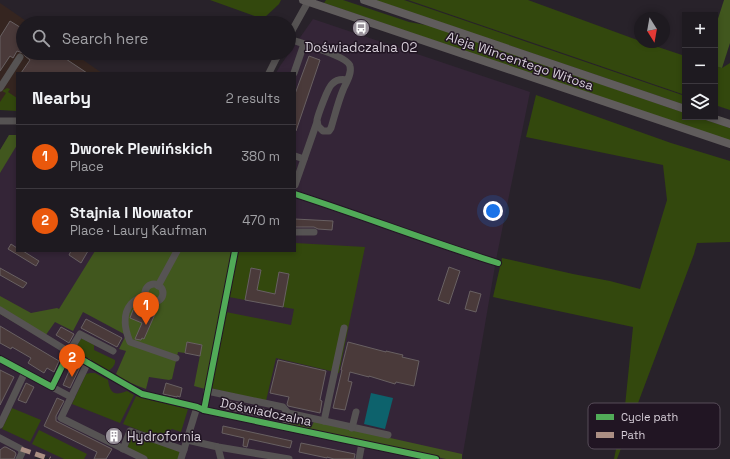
<!DOCTYPE html>
<html lang="en">
<head>
<meta charset="utf-8">
<style>
	body { margin:0; font-family:"Space Grotesk",sans-serif; background:#262329; color:#f1f3f6 }
	.controls { position:absolute; right:12px; top:12px; display:grid; overflow:hidden; border-radius:0px; box-shadow:0 2px 6px #0003 }
	.controls button { width:36px; height:36px; display:grid; place-items:center; padding:0; border:0; border-bottom:1px solid #3c383e; background:#1e1a20; color:#f1f3f6; font:20px sans-serif }
	.compass { position:absolute; left:634px; top:12px; width:36px; height:36px; border-radius:50%; background:#1e1a20; box-shadow:0 2px 6px #0003; rotate:169deg }
	.you { position:absolute; left:493px; top:211px; width:14px; height:14px; margin:-10px; border:3px solid #fff; border-radius:50%; background:#1a73e8; box-shadow:0 0 0 6px #1a73e833 }
	.badge { display:grid; place-items:center; width:26px; height:26px; border-radius:50%; background:#ea580c; color:#fff; font-size:13px; font-weight:700 }
	.pin { position:absolute; translate:-50% -33px; filter:drop-shadow(0 1px 2px #0008) }
	.pin::after { content:''; position:absolute; top:21px; width:14px; height:12px; background:inherit; clip-path:polygon(0 0,100% 0,50% 100%) }
	.list { margin:0; padding:0; list-style:none }
	h2 { display:flex; justify-content:space-between; align-items:center; height:52px; margin:0; padding:0 16px; font-size:17px }
	h2 small { font-size:13px; font-weight:400; color:#a1a1a5 }
	.list li { display:grid; grid-template-columns:26px 1fr auto; gap:12px; align-items:center; box-sizing:border-box; height:64px; padding:0 16px; border-top:1px solid #3c383e }
	.list b { display:block; font-size:15px; white-space:nowrap }
	.list p { margin:0; font-size:13px; white-space:nowrap; color:#a1a1a5 }
	.list em { font-size:13px; font-style:normal; color:#a1a1a5 }
	.icon { flex:none; width:22px; height:22px; fill:none; stroke:currentColor; stroke-width:2; stroke-linecap:round; stroke-linejoin:round }
	.map { position:relative; flex:none; width:730px; height:459px; overflow:hidden }
	.search { position:absolute; background:#1e1a20; box-shadow:0 2px 6px #0003; left:16px; top:16px; width:280px; height:44px; display:flex; align-items:center; gap:10px; box-sizing:border-box; padding:0 14px; border-radius:22px; color:#a1a1a5; font-size:15px }
	.panel { position:absolute; background:#1e1a20; box-shadow:0 2px 6px #0003; left:16px; top:72px; width:280px; height:180px; border-radius:0px }
	.map>svg:first-child { display:block }
</style>
</head>
<body>
<div class="map">
<svg width="730" height="459" viewBox="0 0 730 459">
	<rect width="100%" height="100%" fill="#28222a"/>
	<!-- built -->
	<polygon fill="#342537" points="313,19 530,92 496,260 462,459 52,459 38,453 34,459 0,459 0,150 9,135 17,135 17,251 295,251 295,73 276,73 280,66"/>
	<!-- industrial -->
	<polygon fill="#352520" points="0,3 29,23 23,23 23,53 73,53 102,73 17,73 17,106 0,107"/>
	<!-- green -->
	<g fill="#33480d">
		<polygon points="210,0 281,0 279,4 263,19"/>
		<polygon points="326,0 343,0 409,22 431,26 685,113 685,117 697,117 730,128 730,141 324,3"/>
		<polygon points="375,0 404,0 422,6 685,96 685,105"/>
		<polygon points="408,0 528,0 640,41 640,42 643,42 685,56 685,95"/>
		<polygon points="730,63 730,110 715,105 715,66 722,68"/>
		<polygon points="7,88 10,89 8,92 17,98 17,111 0,110 0,102 6,93 2,91"/>
		<polygon points="536,95 671,143 730,161 730,242 697,243 694,254 617,459 614,459 625,406 633,327 493,297 502,258 573,274 610,281 640,289 667,200 663,165 526,137"/>
		<polygon points="295,243 365,247 339,373 276,358 266,401 210,388 226,312 291,325 294,309 283,307 279,273 275,294 257,290 261,270 251,268 245,300 229,297 238,251 295,251"/>
		<path d="M81 339H83L94 345V350L115 360C116 364 112 369 108 371L77 352 75 348Z"/>
		<path d="M90 373H95L108 380C110 394 115 396 127 391L134 395 120 423 72 404 86 374Z"/>
		<polygon points="136,396 154,401 188,409 181,432 172,429 169,431 165,440 123,424"/>
		<polygon points="12,408 41,420 30,442 2,429"/>
		<polygon points="39,430 87,454 84,459 64,459 32,444"/>
		<polygon points="133,435 179,451 180,454 178,459 149,459 128,450 127,448"/>
	</g>
	<!-- forest -->
	<g fill="#41571e">
		<polygon points="724,0 730,0 730,43 722,68 715,66 715,28"/>
		<polygon points="9,135 17,135 17,145 0,173 0,150"/>
		<path d="M95 251H232L205 389 194 386 202 345 187 343 185 353 178 352 172 379 169 380 149 377 146 389C136 385 123 381 116 374L126 351 119 349 126 335 83 312 73 331 55 322 43 339 0 314V296L31 313 57 308 59 309Z"/>
		<polygon points="292,417 292,422 312,426 314,421 462,454 462,459 446,459 288,426 290,418"/>
	</g>
	<!-- water -->
	<polygon fill="#0d626c" points="371,393 393,398 385,429 364,424"/>
	<!-- building -->
	<g fill="#4a3a3a" stroke="#686062">
		<polygon points="10,21 23,29 23,53 57,53 87,73 21,73 30,60 25,56 23,53 17,51 13,58 10,56 0,71 0,37"/>
		<polygon points="309,56 320,60 296,131 295,131 295,94"/>
		<polygon points="295,219 333,221 332,230 318,229 314,227 295,227"/>
		<polygon points="11,244 17,248 17,251 23,251 39,261 36,266 8,249"/>
		<polygon points="71,251 88,251 81,263 69,255"/>
		<polygon points="449,267 460,271 449,304 438,300"/>
		<polygon points="0,268 27,283 23,288 0,275"/>
		<polygon points="251,268 261,270 257,290 275,294 279,272 289,274 283,307 245,300"/>
		<polygon points="470,291 481,294 476,312 465,309"/>
		<polygon points="137,306 155,314 144,339 142,338 141,340 135,339 142,323 130,318 133,310 134,309 135,310"/>
		<polygon points="86,319 122,338 117,347 81,328"/>
		<polygon points="0,326 59,361 54,372 47,368 44,373 28,363 31,358 12,347 11,349 0,343"/>
		<polygon points="61,327 74,334 69,343 56,335"/>
		<polygon points="187,342 202,345 200,356 185,353"/>
		<polygon points="348,342 386,352 386,351 403,355 402,357 419,361 414,386 396,382 395,384 369,376 369,377 350,372 348,381 352,382 345,410 333,408 342,370 341,370"/>
		<polygon points="278,360 326,371 320,400 322,401 320,413 288,406 287,404 289,397 270,393"/>
		<polygon points="72,364 80,367 70,388 63,385"/>
		<polygon points="0,370 14,377 0,405"/>
		<polygon points="26,383 34,387 26,403 18,400"/>
		<polygon points="166,383 182,388 180,397 177,396 177,397 163,394"/>
		<polygon points="57,398 64,401 56,416 56,421 112,449 106,459 94,459 97,452 44,426"/>
		<polygon points="228,401 264,409 262,417 226,409"/>
		<polygon points="223,426 292,441 290,448 249,439 247,447 243,446 244,438 222,433"/>
		<polygon points="301,443 355,454 354,459 334,459 327,457 327,458 299,452"/>
		<polygon points="4,447 6,447 15,452 16,454 14,459 0,459 0,450"/>
	</g>
	<g fill="none" stroke-linecap="round" stroke-linejoin="round">
		<!-- minor -->
		<g stroke="#565353" stroke-width="7">
			<polyline points="289,36 309,0"/>
			<path d="M289 39C300 43 348 56 350 66 352 74 346 83 343 90 338 102 335 115 331 128L329 131H323L318 126C318 124 317 122 317 120 318 115 328 87 332 84 336 80 342 79 347 80"/>
			<polyline points="269,73 279,53"/>
			<polyline points="294,73 304,44"/>
			<polyline points="0,88 20,57"/>
			<polyline points="0,121 17,121"/>
			<polyline points="295,156 304,159"/>
			<polyline points="295,185 317,122"/>
			<path d="M295 194C363 216 430 242 498 263"/>
			<polyline points="295,232 314,232"/>
			<polyline points="235,251 204,410 436,459"/>
			<circle cx="154" cy="293" r="9"/>
			<polyline points="158,286 177,251"/>
			<path d="M145 295C141 297 135 300 131 304 122 314 125 330 130 342L176 358"/>
			<polyline points="0,310 69,352 142,394 197,407 204,410"/>
			<polyline points="0,359 52,387 69,352 80,334 113,351"/>
			<polyline points="88,362 61,418 144,459"/>
			<polyline points="52,387 71,397"/>
			<polyline points="207,391 283,407 288,413"/>
			<polyline points="324,421 344,328"/>
			<polyline points="0,425 25,372"/>
			<polyline points="285,427 288,413 388,435"/>
			<polyline points="352,428 356,412"/>
			<polyline points="0,438 21,449 22,453 19,459"/>
			<polyline points="187,440 218,447 289,459"/>
			<polyline points="218,447 221,459"/>
			<polyline points="123,449 130,431 184,450"/>
			<polyline points="181,459 197,407"/>
			<polyline points="359,459 362,443"/>
		</g>
		<!-- major -->
		<g stroke="#605c5c" stroke-width="8">
			<polyline points="303,0 730,144"/>
			<polyline points="364,0 685,109"/>
			<polyline points="709,117 730,124"/>
		</g>
		<!-- quiet -->
		<polyline stroke="#ac8f84" stroke-width="5" stroke-dasharray="10 5" stroke-linecap="butt" points="21,449 50,459"/>
		<defs>
			<g id="cycleway">
				<path d="M295 194C363 216 430 242 498 263"/>
				<polyline points="235,251 204,410 436,459"/>
				<polyline points="0,359 52,387 69,352 142,394 197,407 204,410"/>
			</g>
		</defs>
		<!-- cycleway casing -->
		<use href="#cycleway" stroke="#211523" stroke-width="8"/>
		<!-- cycleway -->
		<use href="#cycleway" stroke="#51ab58" stroke-width="6"/>
	</g>
	<!-- icons -->
	<defs>
		<symbol id="bus-disc" viewBox="-11 -11 22 22"><circle r="9.5" fill="#99929b" stroke="#211523"/><path d="M-5-6H5V4H4V6H2V4H-2V6H-4V4H-5ZM-3.5-4V0h7V-4ZM-3.5 1.2v1.5H-2V1.2ZM2 1.2v1.5H3.5V1.2Z" fill="#fff"/></symbol>
		<symbol id="building-disc" viewBox="-11 -11 22 22"><circle r="9.5" fill="#99929b" stroke="#211523"/><path d="M-4-6H4V6H1V3H-1V6H-4ZM-2.5-4.3h1.7v1.8h-1.7ZM.8-4.3h1.7v1.8H.8ZM-2.5-1h1.7V.8h-1.7ZM.8-1h1.7V.8H.8Z" fill="#fff"/></symbol>
	</defs>
	<g fill-rule="evenodd">
		<use href="#bus-disc" x="351" y="18" width="20" height="20"/>
		<use href="#building-disc" x="104" y="426" width="20" height="20"/>
	</g>
	<g text-anchor="middle" dominant-baseline="central" stroke-width="3" stroke-linejoin="round" paint-order="stroke">
		<!-- poi labels -->
		<g font-size="13" fill="#d6ced8" stroke="#211523">
			<text x="361" y="47">Doświadczalna 02</text>
			<text x="127" y="436" text-anchor="start">Hydrofornia</text>
		</g>
		<!-- street labels -->
		<g font-size="13" fill="#d6ced8" stroke="#211523">
			<text transform="translate(520 61) rotate(19)">Aleja Wincentego Witosa</text>
			<text transform="translate(266 412) rotate(12)">Doświadczalna</text>
		</g>
	</g>
	<!-- legend -->
	<rect x="588" y="403" width="132" height="46" rx="6" fill="#211523" stroke="#574c59" stroke-width="1"/>
	<rect x="596" y="414" width="18" height="6" fill="#51ab58"/>
	<rect x="596" y="432" width="18" height="6" fill="#ac8f84"/>
	<g font-size="11" fill="#d6ced8">
		<text x="621" y="421">Cycle path</text>
		<text x="621" y="439">Path</text>
	</g>
</svg>
<div class="controls">
<button>+</button>
<button>−</button>
<button><svg class="icon" aria-label="layers" viewBox="0 0 24 24"><path d="M12 4l9 5-9 5-9-5zM3 14l9 5 9-5"/></svg></button>
</div>
<svg class="compass" viewBox="-18 -18 36 36"><path d="M0-13l5 13h-10z" fill="#e53935"/><path d="M0 13l5-13h-10z" fill="#a1a1a5"/></svg>
<div class="you"></div>
<div class="pin badge" style="left:146px;top:325px">1</div>
<div class="pin badge" style="left:72px;top:377px">2</div>
<div class="search"><svg class="icon" aria-label="search" viewBox="0 0 24 24"><circle cx="10" cy="10" r="6"/><path d="M15 15l6 6"/></svg>Search here</div>
<section class="panel">
<h2>Nearby<small>2 results</small></h2>
<ul class="list">
<li><span class="badge">1</span><div><b>Dworek Plewińskich</b><p>Place</p></div><em>380 m</em></li>
<li><span class="badge">2</span><div><b>Stajnia I Nowator</b><p>Place · Laury Kaufman</p></div><em>470 m</em></li>
</ul>
</section>
</div>
</body>
</html>
